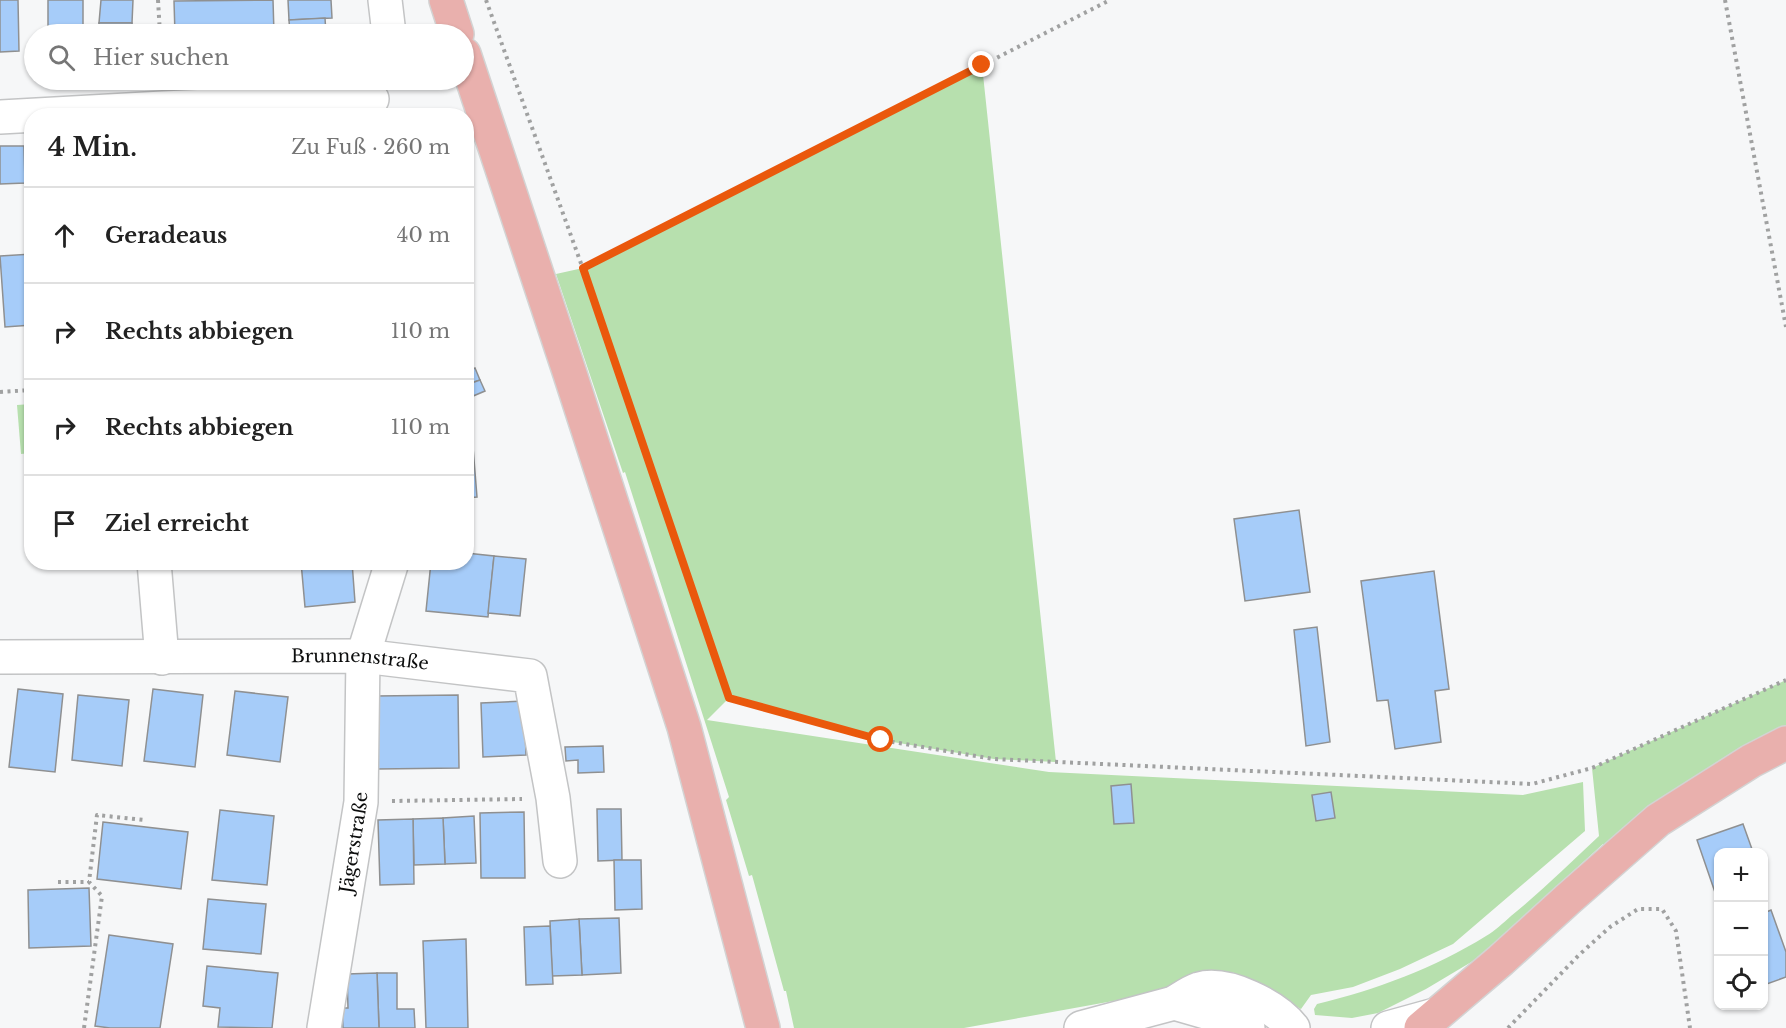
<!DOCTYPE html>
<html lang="de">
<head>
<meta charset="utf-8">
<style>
	body { margin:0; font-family:"Libre Baskerville",serif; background:#f6f6f6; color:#222 }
	.controls { position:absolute; right:18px; bottom:18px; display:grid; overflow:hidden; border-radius:12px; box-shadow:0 2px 4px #0004 }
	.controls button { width:54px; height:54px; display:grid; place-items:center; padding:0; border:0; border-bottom:2px solid #e0e0e0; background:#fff; color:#222; font:30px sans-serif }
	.stop { position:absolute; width:18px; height:18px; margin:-14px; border:4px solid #ea580c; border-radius:50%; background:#fff }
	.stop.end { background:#ea580c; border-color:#fff; box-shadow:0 2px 6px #0008 }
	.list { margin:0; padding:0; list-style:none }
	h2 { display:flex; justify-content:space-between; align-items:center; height:78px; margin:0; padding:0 24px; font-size:26px }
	h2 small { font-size:20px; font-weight:400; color:#767676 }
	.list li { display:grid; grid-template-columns:39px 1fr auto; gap:18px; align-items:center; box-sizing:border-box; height:96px; padding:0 24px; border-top:2px solid #e0e0e0 }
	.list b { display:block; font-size:22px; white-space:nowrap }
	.list em { font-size:20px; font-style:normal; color:#767676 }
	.icon { flex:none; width:33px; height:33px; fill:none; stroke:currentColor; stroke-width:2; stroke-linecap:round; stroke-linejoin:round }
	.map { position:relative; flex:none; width:1786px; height:1028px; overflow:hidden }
	.search { position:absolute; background:#fff; box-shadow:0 2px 4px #0004; left:24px; top:24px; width:450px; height:66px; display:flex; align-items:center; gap:15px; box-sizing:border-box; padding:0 21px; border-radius:33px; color:#767676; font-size:22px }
	.panel { position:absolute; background:#fff; box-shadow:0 2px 4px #0004; left:24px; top:108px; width:450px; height:462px; border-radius:24px }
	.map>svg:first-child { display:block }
</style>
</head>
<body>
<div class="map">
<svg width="1786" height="1028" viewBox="0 0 1786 1028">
	<rect width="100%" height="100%" fill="#f6f7f8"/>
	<!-- green -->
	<g fill="#b7e0ae">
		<polygon points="982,65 1056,762 994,759 881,740 729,698 707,720 1049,772 1523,795 1583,782 1585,831 1453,944 1400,969 1353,987 1311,995 1301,1009 1232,972 1211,972 1189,977 1173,983 1163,992 964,1028 794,1028 786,991 784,991 752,875 749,876 726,800 729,797 625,472 623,473 556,274 583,268"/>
		<polygon points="31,404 31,453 21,454 17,405"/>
		<path d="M1786 680V743L1612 860 1603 844 1535 906 1500 942 1473 961 1426 989 1378 1013 1352 1018 1315 1015 1314 1009 1317 1004C1376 990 1434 968 1486 936 1495 931 1503 923 1511 916 1542 891 1570 863 1599 836L1592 768Z"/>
	</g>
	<!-- building -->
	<g fill="#a6ccf9" stroke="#8f9091" stroke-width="1.5">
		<polygon points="0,0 18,0 19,51 0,52"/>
		<rect x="48" y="0" width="35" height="34"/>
		<polygon points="101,0 133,0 132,23 99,23"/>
		<polygon points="273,0 274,34 175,34 174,1"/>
		<polygon points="288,0 331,0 332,18 289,20"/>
		<polygon points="325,18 326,34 290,34 289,20"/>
		<polygon points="99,23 132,23 132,34 100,34"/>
		<polygon points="0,146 24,146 25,183 0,184"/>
		<polygon points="32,254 32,325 5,327 0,256"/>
		<polygon points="475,368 480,380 466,385 466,372"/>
		<polygon points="480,380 485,391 466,399 466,385"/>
		<polygon points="473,447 477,497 466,498 466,448"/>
		<polygon points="1299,510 1310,592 1245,601 1234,519"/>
		<polygon points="466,553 494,556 488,617 426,611 431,562 466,562"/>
		<polygon points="494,556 526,559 520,616 488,613"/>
		<polygon points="301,562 352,562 355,602 305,607"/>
		<polygon points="1434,571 1449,689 1435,691 1441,742 1395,749 1388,700 1377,701 1361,581"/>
		<polygon points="1317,627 1330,742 1306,746 1294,630"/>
		<polygon points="18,689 63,694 55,772 9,767"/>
		<polygon points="153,689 203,695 195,767 144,761"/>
		<polygon points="235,691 288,697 280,762 227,755"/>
		<polygon points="78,695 129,700 122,766 72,760"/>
		<polygon points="458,695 459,768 377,769 376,696"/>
		<polygon points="524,701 526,755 483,757 481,703"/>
		<polygon points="603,746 604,772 578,773 578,760 566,761 565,747"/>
		<polygon points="1131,784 1134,823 1114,824 1111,786"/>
		<polygon points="1331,792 1335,818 1316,821 1312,795"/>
		<polygon points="597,809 621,809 622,860 598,861"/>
		<polygon points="220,810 274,816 267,885 212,880"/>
		<polygon points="524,812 525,878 481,878 480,813"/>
		<polygon points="474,816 476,863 445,864 443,818"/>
		<polygon points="443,818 445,864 414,865 413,819"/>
		<polygon points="413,819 414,884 380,885 378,820"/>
		<polygon points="103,822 188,832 181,889 97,879"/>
		<polygon points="1743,824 1753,852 1718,852 1718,901 1697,840"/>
		<polygon points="614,860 641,860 642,909 615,910"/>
		<polygon points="89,888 91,946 29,948 28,890"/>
		<polygon points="208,899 266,904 261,954 203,949"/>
		<polygon points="1771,910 1786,952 1786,977 1764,985 1764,913"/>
		<polygon points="619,918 621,973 582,975 579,919"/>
		<polygon points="579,919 582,975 552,976 550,921"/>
		<polygon points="550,926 553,984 526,985 524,927"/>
		<polygon points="109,935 173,944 160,1028 110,1028 95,1026"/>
		<polygon points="466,939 468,1028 426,1028 423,941"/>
		<polygon points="207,966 278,973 272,1028 218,1027 220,1008 203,1006"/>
		<polygon points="377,973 397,973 397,1009 414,1009 415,1028 379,1028"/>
		<polygon points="377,973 379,1028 343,1028 342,1008 348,1008 347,974"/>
	</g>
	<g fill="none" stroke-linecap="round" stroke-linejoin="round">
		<defs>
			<g id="minor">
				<polyline points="385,0 389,34"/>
				<polyline points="0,117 163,108 372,99"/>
				<polyline points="154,562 162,658"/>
				<path id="s1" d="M0 657 363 656 530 676 553 798 560 861"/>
				<polyline points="1174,1003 1230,1019 1248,1028"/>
				<path id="s2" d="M324 1028 361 802 363 656 392 562"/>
				<path d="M1081 1028 1174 1003C1182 998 1190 992 1199 989 1227 981 1276 1006 1293 1028"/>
				<polyline points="1388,1028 1435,1015"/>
			</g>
			<g id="major">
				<polyline points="446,0 457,34"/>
				<polyline points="464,54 570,374 684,727 763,1028"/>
				<polyline points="1421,1028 1501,960 1568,899 1658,820 1751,761 1786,743"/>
			</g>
		</defs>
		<!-- minor casing -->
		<use href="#minor" stroke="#c3c4c5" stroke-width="36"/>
		<!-- major casing -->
		<use href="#major" stroke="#d3d3d3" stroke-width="36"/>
		<!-- path -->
		<g stroke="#a0a1a1" stroke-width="4" stroke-dasharray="3 4.5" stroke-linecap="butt">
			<polyline points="158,0 160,34"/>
			<polyline points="486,0 583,269 729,698 881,740 994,759 1532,784 1592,768 1786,680"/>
			<polyline points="1725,0 1786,327"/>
			<polyline points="583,269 1110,0"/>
			<polyline points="0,392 32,390"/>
			<polyline points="392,801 522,799"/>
			<polyline points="58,882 89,882"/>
			<polyline points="84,1028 102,896 89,882 97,815 144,820"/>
			<polyline points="1508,1028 1579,955 1610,927 1638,909 1662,909 1676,931 1690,1028"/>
		</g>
		<!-- minor -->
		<use href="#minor" stroke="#fff" stroke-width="33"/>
		<!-- major -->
		<use href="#major" stroke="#e9b0ad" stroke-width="33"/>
	</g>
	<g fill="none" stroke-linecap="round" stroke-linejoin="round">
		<!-- route -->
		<polyline stroke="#ea580c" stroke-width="8" points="881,740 729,698 583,268 982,65"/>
	</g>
	<g text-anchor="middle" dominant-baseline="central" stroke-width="5" stroke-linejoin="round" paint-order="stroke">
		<!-- street labels -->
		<g font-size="18" fill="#0c0d0d" stroke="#fff">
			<text stroke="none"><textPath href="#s1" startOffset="360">Brunnenstraße</textPath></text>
			<text stroke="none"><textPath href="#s2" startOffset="188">Jägerstraße</textPath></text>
		</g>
	</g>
</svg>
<div class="controls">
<button>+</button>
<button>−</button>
<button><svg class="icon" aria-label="locate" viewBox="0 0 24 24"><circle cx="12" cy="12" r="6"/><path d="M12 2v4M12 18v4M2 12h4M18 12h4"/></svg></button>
</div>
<div class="stop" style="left:881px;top:740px"></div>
<div class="stop end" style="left:982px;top:65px"></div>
<div class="search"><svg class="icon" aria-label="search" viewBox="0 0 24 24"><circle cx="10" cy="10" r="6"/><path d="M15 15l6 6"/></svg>Hier suchen</div>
<section class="panel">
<h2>4 Min.<small>Zu Fuß · 260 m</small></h2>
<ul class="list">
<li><svg class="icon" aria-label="ahead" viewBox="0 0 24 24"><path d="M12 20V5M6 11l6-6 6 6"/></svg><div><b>Geradeaus</b></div><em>40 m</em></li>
<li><svg class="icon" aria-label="right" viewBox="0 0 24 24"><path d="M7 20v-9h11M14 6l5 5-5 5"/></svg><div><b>Rechts abbiegen</b></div><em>110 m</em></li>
<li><svg class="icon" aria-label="right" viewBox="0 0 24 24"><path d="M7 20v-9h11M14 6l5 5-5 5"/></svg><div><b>Rechts abbiegen</b></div><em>110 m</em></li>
<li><svg class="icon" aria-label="arrive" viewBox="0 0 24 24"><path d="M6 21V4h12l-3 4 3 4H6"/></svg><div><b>Ziel erreicht</b></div></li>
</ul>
</section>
</div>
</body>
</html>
